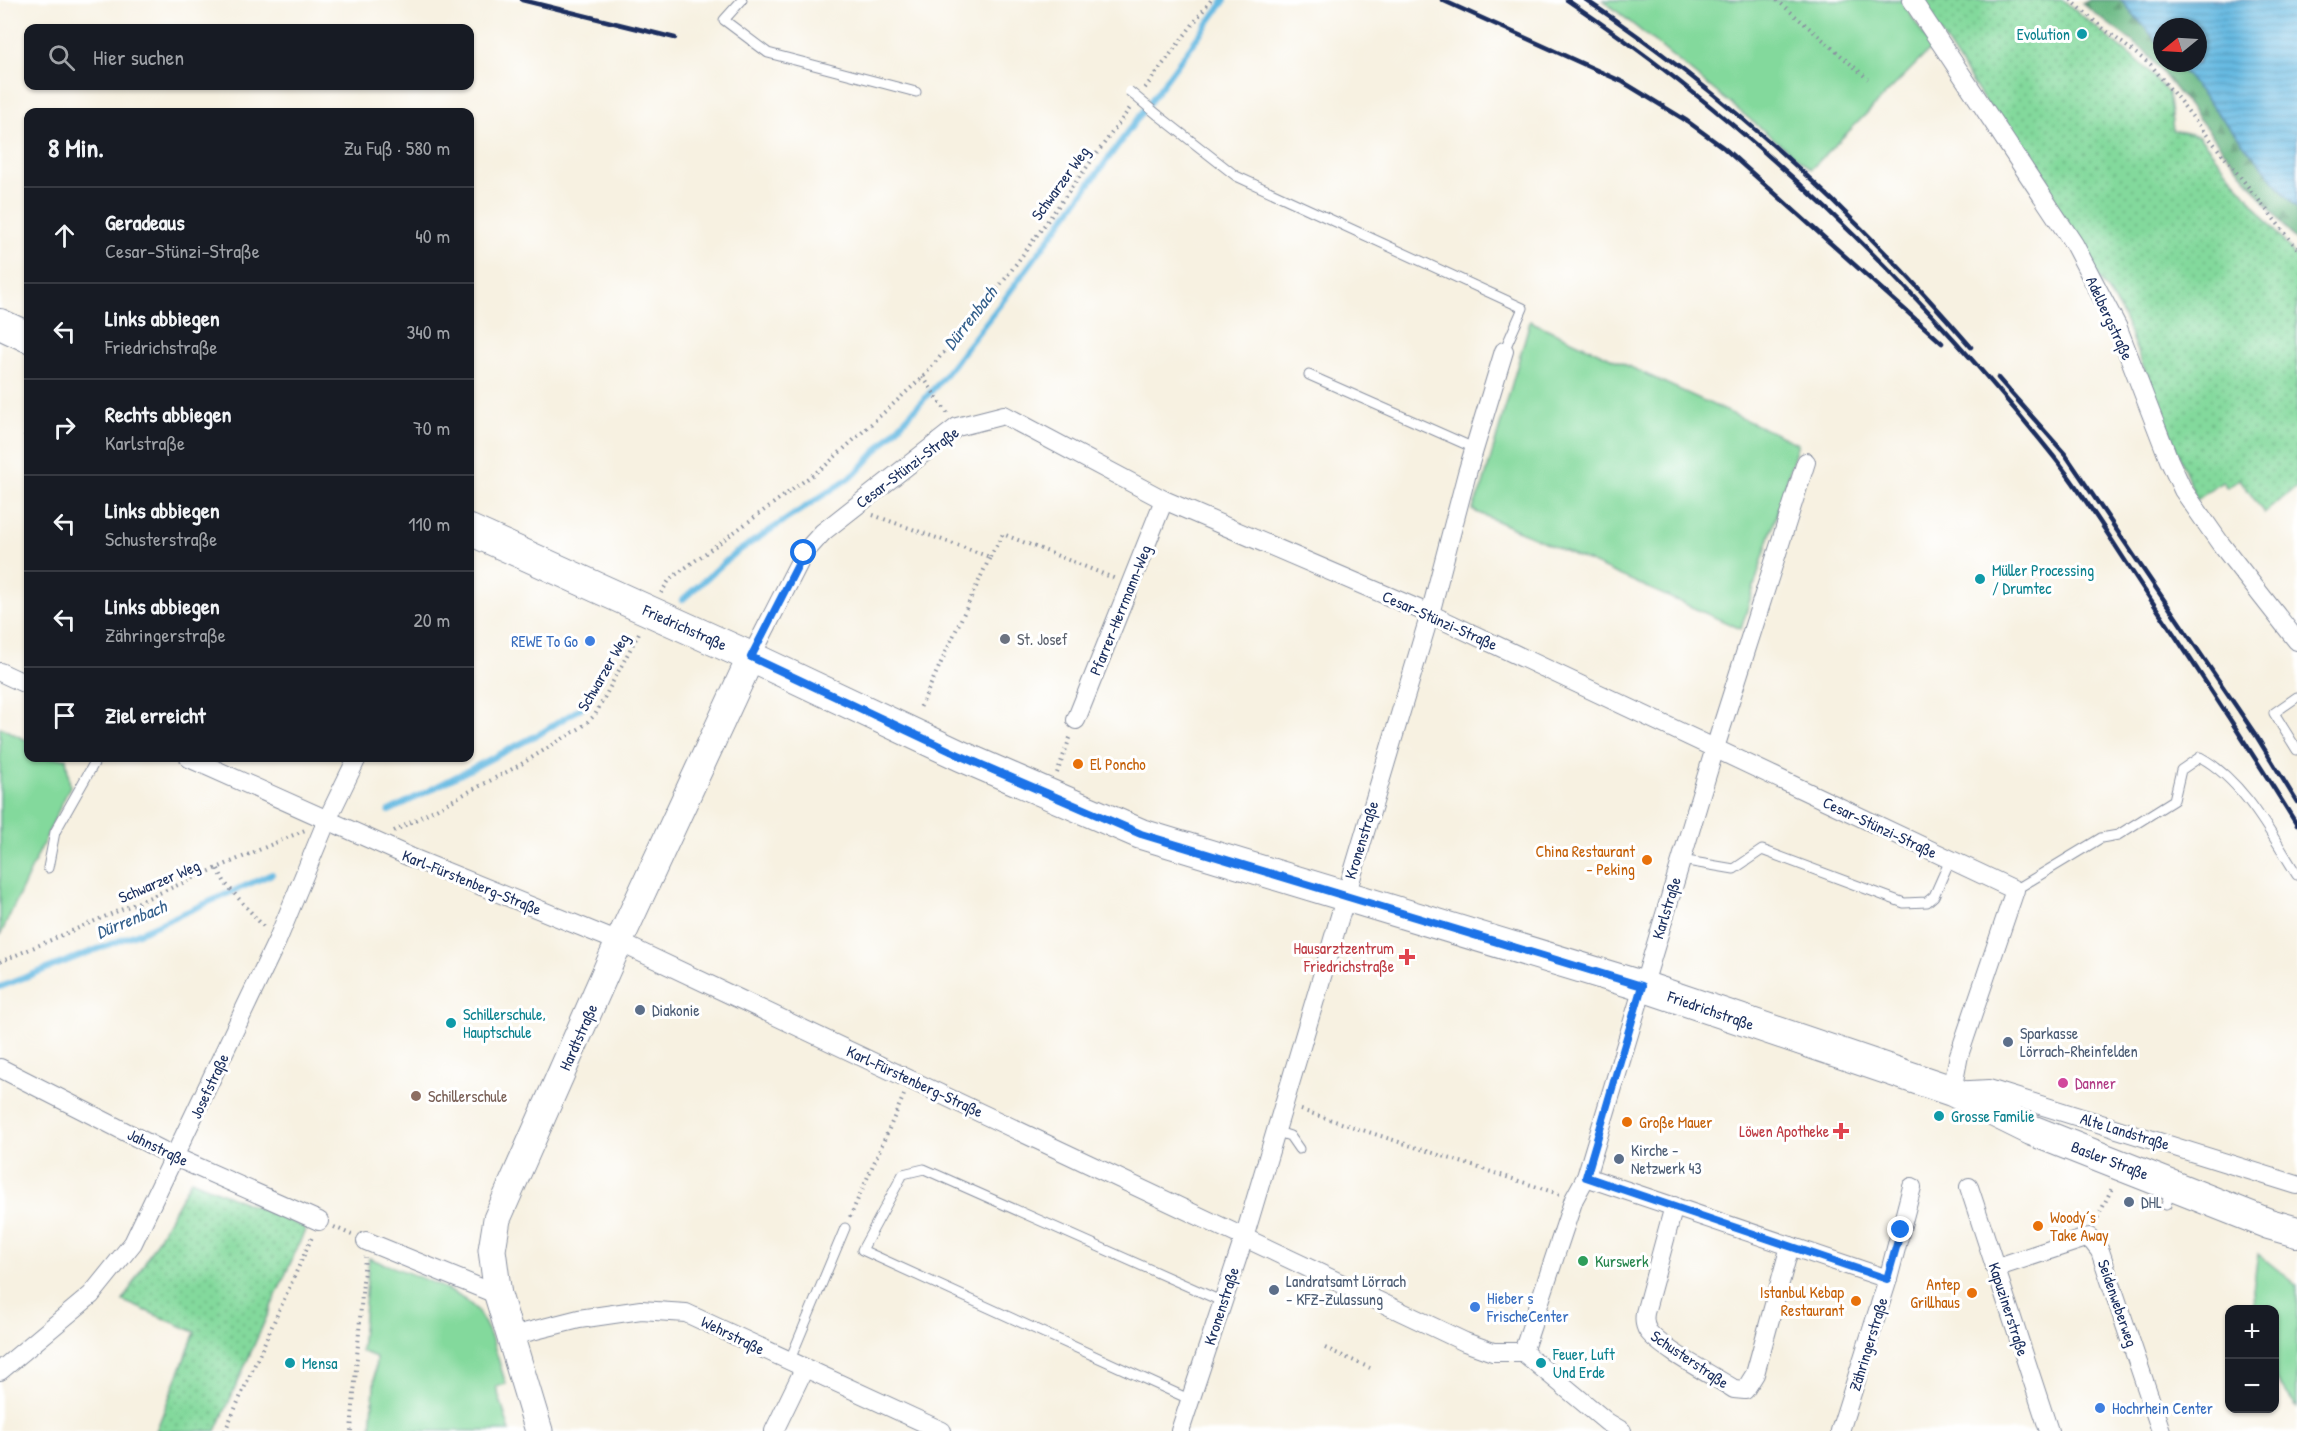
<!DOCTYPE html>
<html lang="de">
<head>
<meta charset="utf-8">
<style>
	body { margin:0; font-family:"Patrick Hand",sans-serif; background:#20242c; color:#f1f3f6 }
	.controls { position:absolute; right:18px; bottom:18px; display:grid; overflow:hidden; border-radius:12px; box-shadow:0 2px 4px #0004 }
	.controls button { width:54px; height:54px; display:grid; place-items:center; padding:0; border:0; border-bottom:2px solid #363941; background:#171b24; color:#f1f3f6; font:30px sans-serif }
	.compass { position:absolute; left:2153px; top:18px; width:54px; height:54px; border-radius:50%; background:#171b24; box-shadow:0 2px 4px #0004; rotate:252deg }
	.stop { position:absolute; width:18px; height:18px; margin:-14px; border:4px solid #1a73e8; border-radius:50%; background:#fff }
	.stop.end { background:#1a73e8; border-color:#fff; box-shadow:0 2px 6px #0008 }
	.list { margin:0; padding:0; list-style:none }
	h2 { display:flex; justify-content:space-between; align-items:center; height:78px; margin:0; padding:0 24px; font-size:26px }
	h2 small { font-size:20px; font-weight:400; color:#9ea1a6 }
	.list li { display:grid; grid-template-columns:39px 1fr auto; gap:18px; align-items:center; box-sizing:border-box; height:96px; padding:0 24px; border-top:2px solid #363941 }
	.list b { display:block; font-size:22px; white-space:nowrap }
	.list p { margin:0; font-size:20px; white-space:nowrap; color:#9ea1a6 }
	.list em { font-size:20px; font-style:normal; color:#9ea1a6 }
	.icon { flex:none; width:33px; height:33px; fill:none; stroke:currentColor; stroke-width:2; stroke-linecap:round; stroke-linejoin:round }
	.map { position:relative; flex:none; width:2297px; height:1431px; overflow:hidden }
	.search { position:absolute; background:#171b24; box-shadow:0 2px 4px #0004; left:24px; top:24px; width:450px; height:66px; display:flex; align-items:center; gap:15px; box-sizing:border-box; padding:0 21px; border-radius:12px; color:#9ea1a6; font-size:22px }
	.panel { position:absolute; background:#171b24; box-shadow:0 2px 4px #0004; left:24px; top:108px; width:450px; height:654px; border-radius:12px }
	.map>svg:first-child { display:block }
</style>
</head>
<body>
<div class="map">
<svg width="2297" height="1431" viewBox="0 0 2297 1431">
	<defs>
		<pattern id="grass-dots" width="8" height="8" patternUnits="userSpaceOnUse" patternTransform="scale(1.5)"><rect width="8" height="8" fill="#83d99c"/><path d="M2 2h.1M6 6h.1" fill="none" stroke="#6ab082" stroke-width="1.8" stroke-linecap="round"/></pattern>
		<pattern id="forest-firs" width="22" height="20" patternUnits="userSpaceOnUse" patternTransform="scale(1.5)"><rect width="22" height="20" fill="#6ab984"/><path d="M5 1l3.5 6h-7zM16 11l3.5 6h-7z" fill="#56976f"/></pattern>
		<pattern id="water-rules" width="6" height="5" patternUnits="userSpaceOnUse" patternTransform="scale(1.5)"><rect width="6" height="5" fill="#66bae2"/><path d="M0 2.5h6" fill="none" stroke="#5398ba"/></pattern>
	</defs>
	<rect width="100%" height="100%" fill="#fff"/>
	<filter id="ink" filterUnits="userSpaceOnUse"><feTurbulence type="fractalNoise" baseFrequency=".0167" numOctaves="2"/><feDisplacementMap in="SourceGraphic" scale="12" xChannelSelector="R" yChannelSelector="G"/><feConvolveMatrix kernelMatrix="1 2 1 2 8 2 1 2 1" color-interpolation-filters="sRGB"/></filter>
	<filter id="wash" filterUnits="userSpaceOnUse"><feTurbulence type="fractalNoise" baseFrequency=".008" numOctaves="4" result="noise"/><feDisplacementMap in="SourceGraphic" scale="24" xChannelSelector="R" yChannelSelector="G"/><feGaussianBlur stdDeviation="1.35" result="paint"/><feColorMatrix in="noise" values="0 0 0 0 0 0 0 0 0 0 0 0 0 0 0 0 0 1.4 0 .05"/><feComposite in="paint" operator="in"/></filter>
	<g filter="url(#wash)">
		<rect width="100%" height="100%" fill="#f7f1e1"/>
		<!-- grass -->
		<g fill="url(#grass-dots)" stroke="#4f847d" stroke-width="1.5">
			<polygon points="1919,0 2063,0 2148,70 2168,93 2173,130 2199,136 2297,258 2297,487 2264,513 2240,479 2227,488 2222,481 2197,500 2121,312"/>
			<polygon points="191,1180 306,1228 216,1431 156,1431 195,1332 123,1301"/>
		</g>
		<!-- forest -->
		<polygon fill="url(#forest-firs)" stroke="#427471" stroke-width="1.5" points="2090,0 2121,0 2162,47 2162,63 2176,63 2297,208 2297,242 2145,51 2082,4"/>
		<!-- green -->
		<g fill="#83d99c" stroke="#4f847d" stroke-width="1.5">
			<polygon points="1603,0 1901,0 1932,48 1811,169"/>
			<polygon points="1530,321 1798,444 1741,629 1472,510 1483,485"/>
			<polygon points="0,727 28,741 28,758 66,758 70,786 0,936"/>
			<polygon points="2258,1254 2297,1285 2297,1407 2275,1377 2274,1310 2254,1309 2253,1289"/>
			<path d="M369 1258C396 1269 461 1289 477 1311 492 1331 498 1360 506 1384L496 1387 510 1431H371L376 1357 361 1351Z"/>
		</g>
		<!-- water -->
		<polygon fill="url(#water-rules)" stroke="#4074a0" stroke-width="1.5" points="2121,0 2297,0 2297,208 2176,63 2198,63 2198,27 2162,27 2162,47"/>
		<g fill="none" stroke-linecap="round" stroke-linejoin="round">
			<!-- stream -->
			<g stroke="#66bae2" stroke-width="6">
				<polyline points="682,600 734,554 855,474 937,385 1006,297 1225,0"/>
				<polyline points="389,811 541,733 581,708"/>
				<polyline points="0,987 141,932 272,874"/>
			</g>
		</g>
	</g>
	<g filter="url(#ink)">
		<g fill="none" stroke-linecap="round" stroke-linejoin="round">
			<defs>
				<g id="lane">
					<polyline points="742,0 724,20 768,53 916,92"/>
					<polyline points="1158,115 1236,176 1523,308 1504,351"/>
					<polyline points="1309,375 1474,448"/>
					<polyline points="2297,697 2274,713 2297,750"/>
					<polyline points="1681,860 1734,869 1762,850 1904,903 1927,902 1934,896 1950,860"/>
					<polyline points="48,868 55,832 97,758"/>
					<path d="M2015 890 2101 838 2118 835 2174 800 2181 770 2200 757C2244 781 2271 834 2297 875"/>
					<polyline points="1275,1131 1290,1136 1299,1149"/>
					<polyline points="2166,1205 2171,1189"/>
					<polyline points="789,1362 845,1228"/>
					<polyline points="1191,1400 862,1250 903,1174 924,1169 1221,1301"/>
				</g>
				<g id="street">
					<polyline points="1912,0 2074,244 2118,328 2169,460 2183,490 2220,543 2297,641"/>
					<polyline points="751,657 804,553 823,532 957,427 1004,415 1164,500 1430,614 2015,890 1959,1055 1952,1091 1989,1089 2297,1185"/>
					<polyline points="0,672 28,685"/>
					<polyline points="1076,720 1164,500"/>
					<polyline points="189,758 410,857 619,942 1465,1342 1493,1352 1523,1352 1607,1422 1622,1431"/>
					<polyline points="0,1068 175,1157 319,1221"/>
					<polyline points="1586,1177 1888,1279"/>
					<polyline points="1969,1187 2049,1431"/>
					<path d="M1674 1206 1645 1313C1644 1319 1644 1325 1648 1331 1661 1349 1714 1376 1734 1389L1745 1390 1755 1374 1790 1246"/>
					<polyline points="366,1241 498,1295"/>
					<polyline points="1995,1268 2089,1237 2100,1251 2161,1431"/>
					<polyline points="512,1336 579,1319 641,1310 686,1313 942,1431"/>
					<polyline points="1523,1352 1574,1199 1586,1177 1715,748 1806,462"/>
					<polyline points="0,1371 91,1295 133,1243 277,941 327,820 357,758"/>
					<polyline points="774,1431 804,1369"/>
					<polyline points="1180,1431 1244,1238 1430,614 1467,473 1504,351"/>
					<polyline points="1840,1431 1888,1279 1912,1187"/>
				</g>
				<polyline id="secondary" points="539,1431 498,1295 492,1250 497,1219 619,942 751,657"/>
				<g id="primary">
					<polyline points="0,324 28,337"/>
					<polyline points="470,530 751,657 961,756 1141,834 1642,986 1952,1091 2031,1130 2269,1224 2297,1232"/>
				</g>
			</defs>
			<!-- lane casing -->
			<use href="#lane" stroke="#8990a0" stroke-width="11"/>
			<!-- street casing -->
			<use href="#street" stroke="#8990a0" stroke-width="20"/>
			<!-- secondary casing -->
			<use href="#secondary" stroke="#8990a0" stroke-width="29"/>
			<!-- primary casing -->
			<use href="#primary" stroke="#8990a0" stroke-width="32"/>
			<!-- path -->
			<g stroke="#8990a0" stroke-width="4" stroke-dasharray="1.5 4.5" stroke-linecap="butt">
				<polyline points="1777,0 1868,79"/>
				<polyline points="2071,0 2100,26 2151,65 2297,248"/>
				<polyline points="1145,88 1211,0"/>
				<polyline points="923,377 948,414"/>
				<polyline points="24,434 28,436"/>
				<polyline points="873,515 990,557 919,710"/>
				<polyline points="990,557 1003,534 1116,579"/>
				<polyline points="661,593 670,579 826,465 923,377 1005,279 1130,108"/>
				<polyline points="1057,773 1071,735"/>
				<polyline points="394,831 518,766 582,727 595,715 640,631"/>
				<polyline points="218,869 225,883 264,927"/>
				<polyline points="0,962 305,830"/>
				<polyline points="1301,1110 1559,1194"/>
				<polyline points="850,1217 904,1095"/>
				<polyline points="2095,1223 2113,1186"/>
				<polyline points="334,1227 352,1235"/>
				<polyline points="1325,1348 1370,1368"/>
				<polyline points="225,1431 312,1237"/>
				<polyline points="351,1431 365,1257"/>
			</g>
			<!-- lane -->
			<use href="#lane" stroke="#fff" stroke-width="9"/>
			<!-- street -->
			<use href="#street" stroke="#fff" stroke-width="18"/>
			<!-- secondary -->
			<use href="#secondary" stroke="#fff" stroke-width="27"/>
			<!-- primary -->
			<use href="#primary" stroke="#fff" stroke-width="30"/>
			<!-- rail -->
			<g stroke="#1b2f5e" stroke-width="4.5">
				<polyline points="522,0 675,38"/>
				<polyline points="1442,0 1623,82 1687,121 1724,148 1942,343"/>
				<path d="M1567 0C1752 124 1914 283 2054 457 2087 499 2115 546 2145 591 2197 668 2248 746 2297 825"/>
				<path d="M1586 0C1730 96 1858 216 1971 347"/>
				<polyline points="1998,378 2065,454 2257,737 2297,802"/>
			</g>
			<defs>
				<polyline id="lane-bridge" points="1129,91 1158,115"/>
			</defs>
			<!-- lane-bridge casing -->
			<use href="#lane-bridge" stroke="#8990a0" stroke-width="11" stroke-linecap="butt"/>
			<!-- lane-bridge -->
			<use href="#lane-bridge" stroke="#fff" stroke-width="9"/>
		</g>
	</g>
	<g fill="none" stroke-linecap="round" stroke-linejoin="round" filter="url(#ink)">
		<!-- route -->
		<polyline stroke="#1a73e8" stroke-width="8" points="804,553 751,657 961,756 1141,834 1642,986 1586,1177 1887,1279 1901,1230"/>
	</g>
	<!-- markers -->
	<g fill="#0f9aa8" stroke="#fff" stroke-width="2">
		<circle cx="2082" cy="34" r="6"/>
		<circle cx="1980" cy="579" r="6"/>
		<circle cx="451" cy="1023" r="6"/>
		<circle cx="1939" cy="1116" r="6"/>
		<circle cx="290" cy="1363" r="6"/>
		<circle cx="1541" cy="1363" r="6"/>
	</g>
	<circle fill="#6b7280" stroke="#fff" stroke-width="2" cx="1005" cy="639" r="6"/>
	<g fill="#3f7fe0" stroke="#fff" stroke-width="2">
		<circle cx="590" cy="641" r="6"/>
		<circle cx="1475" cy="1307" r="6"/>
		<circle cx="2100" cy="1408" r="6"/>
	</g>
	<g fill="#e8710a" stroke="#fff" stroke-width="2">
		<circle cx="1078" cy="764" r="6"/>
		<circle cx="1647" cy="860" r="6"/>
		<circle cx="1627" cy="1122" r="6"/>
		<circle cx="2038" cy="1226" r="6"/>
		<circle cx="1972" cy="1293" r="6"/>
		<circle cx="1856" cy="1301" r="6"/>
	</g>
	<g fill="#e0444e" stroke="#fff" stroke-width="2">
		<path d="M1404 948h6v6h6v6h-6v6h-6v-6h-6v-6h6z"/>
		<path d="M1838 1122h6v6h6v6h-6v6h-6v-6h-6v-6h6z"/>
	</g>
	<g fill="#5c6f8a" stroke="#fff" stroke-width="2">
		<circle cx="640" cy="1010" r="6"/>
		<circle cx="2008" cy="1042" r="6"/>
		<circle cx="1619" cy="1159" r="6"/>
		<circle cx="2129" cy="1202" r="6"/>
		<circle cx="1274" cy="1290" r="6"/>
	</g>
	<circle fill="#d1479c" stroke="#fff" stroke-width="2" cx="2063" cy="1083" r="6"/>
	<circle fill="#8d6e63" stroke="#fff" stroke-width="2" cx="416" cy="1096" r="6"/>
	<circle fill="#2e9e5b" stroke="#fff" stroke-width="2" cx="1583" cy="1261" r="6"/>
	<g text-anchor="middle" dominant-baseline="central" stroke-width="6" stroke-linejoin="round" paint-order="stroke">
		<!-- culture labels -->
		<g font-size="16" fill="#0d838f" stroke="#fff" text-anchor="start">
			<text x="2070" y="34" text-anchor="end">Evolution</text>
			<text x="1992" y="570">Müller Processing<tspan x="1992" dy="18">/ Drumtec</tspan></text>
			<text x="463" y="1014">Schillerschule,<tspan x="463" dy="18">Hauptschule</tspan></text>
			<text x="1951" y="1116">Grosse Familie</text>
			<text x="1553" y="1354">Feuer, Luft<tspan x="1553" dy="18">Und Erde</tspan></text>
			<text x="302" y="1363">Mensa</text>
		</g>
		<!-- street labels -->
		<g font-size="16" fill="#1b2f5e" stroke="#fff">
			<text transform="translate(1060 183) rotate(-54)">Schwarzer Weg</text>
			<text transform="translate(2110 318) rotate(65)">Adelbergstraße</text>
			<text transform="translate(907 467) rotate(-37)">Cesar-Stünzi-Straße</text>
			<text transform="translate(1120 610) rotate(-68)">Pfarrer-Herrmann-Weg</text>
			<text transform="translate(1440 620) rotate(24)">Cesar-Stünzi-Straße</text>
			<text transform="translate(685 627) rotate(24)">Friedrichstraße</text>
			<text transform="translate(603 672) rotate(-60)">Schwarzer Weg</text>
			<text transform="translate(1880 827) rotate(25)">Cesar-Stünzi-Straße</text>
			<text transform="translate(1361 840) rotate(-73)">Kronenstraße</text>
			<text transform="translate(159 881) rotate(-23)">Schwarzer Weg</text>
			<text transform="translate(472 882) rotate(22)">Karl-Fürstenberg-Straße</text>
			<text transform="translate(1666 908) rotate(-73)">Karlstraße</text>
			<text transform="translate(1711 1010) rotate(19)">Friedrichstraße</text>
			<text transform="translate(578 1037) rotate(-66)">Hardtstraße</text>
			<text transform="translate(915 1081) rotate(25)">Karl-Fürstenberg-Straße</text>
			<text transform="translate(209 1086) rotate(-65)">Josefstraße</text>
			<text transform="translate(2125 1131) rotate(17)">Alte Landstraße</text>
			<text transform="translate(158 1147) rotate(26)">Jahnstraße</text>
			<text transform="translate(2110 1160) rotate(21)">Basler Straße</text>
			<text transform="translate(2118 1303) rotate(71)">Seidenweberweg</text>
			<text transform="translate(1221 1306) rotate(-72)">Kronenstraße</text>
			<text transform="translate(2009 1309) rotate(72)">Kapuzinerstraße</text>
			<text transform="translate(733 1335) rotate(26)">Wehrstraße</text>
			<text transform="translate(1868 1344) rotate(-73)">Zähringerstraße</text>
			<text transform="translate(1690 1359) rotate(34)">Schusterstraße</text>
		</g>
		<!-- worship labels -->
		<g font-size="16" fill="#5b616d" stroke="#fff" text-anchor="start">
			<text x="1017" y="639">St. Josef</text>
		</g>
		<!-- shop labels -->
		<g font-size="16" fill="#366cbe" stroke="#fff" text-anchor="start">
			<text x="578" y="641" text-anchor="end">REWE To Go</text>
			<text x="1487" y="1298">Hieber s<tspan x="1487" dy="18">FrischeCenter</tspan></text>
			<text x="2112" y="1408">Hochrhein Center</text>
		</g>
		<!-- food labels -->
		<g font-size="16" fill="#c56008" stroke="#fff" text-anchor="start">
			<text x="1090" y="764">El Poncho</text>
			<text x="1635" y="851" text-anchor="end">China Restaurant<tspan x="1635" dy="18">- Peking</tspan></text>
			<text x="1639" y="1122">Große Mauer</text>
			<text x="2050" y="1217">Woody´s<tspan x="2050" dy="18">Take Away</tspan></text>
			<text x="1960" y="1284" text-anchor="end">Antep<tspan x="1960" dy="18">Grillhaus</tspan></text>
			<text x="1844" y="1292" text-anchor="end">Istanbul Kebap<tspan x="1844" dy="18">Restaurant</tspan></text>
		</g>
		<!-- health labels -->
		<g font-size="16" fill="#be3a42" stroke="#fff" text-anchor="end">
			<text x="1394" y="948">Hausarztzentrum<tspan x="1394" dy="18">Friedrichstraße</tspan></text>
			<text x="1829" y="1131">Löwen Apotheke</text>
		</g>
		<!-- service labels -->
		<g font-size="16" fill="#4e5e75" stroke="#fff" text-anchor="start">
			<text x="652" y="1010">Diakonie</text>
			<text x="2020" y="1033">Sparkasse<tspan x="2020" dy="18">Lörrach-Rheinfelden</tspan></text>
			<text x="1631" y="1150">Kirche -<tspan x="1631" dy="18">Netzwerk 43</tspan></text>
			<text x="2141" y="1202">DHL</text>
			<text x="1286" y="1281">Landratsamt Lörrach<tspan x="1286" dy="18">- KFZ-Zulassung</tspan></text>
		</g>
		<!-- hotel labels -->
		<g font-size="16" fill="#b23c85" stroke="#fff" text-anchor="start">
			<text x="2075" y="1083">Danner</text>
		</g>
		<!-- education labels -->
		<g font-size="16" fill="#785e54" stroke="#fff" text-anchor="start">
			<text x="428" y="1096">Schillerschule</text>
		</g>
		<!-- leisure labels -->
		<g font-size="16" fill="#27864d" stroke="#fff" text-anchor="start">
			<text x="1595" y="1261">Kurswerk</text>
		</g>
		<!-- water labels -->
		<g font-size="18" font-style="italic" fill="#35608c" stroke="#fff">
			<text transform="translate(970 318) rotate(-52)">Dürrenbach</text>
			<text transform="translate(131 919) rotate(-22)">Dürrenbach</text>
		</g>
	</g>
</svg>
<div class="controls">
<button>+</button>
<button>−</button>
</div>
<svg class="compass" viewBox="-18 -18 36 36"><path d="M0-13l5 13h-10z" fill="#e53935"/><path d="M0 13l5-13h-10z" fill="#9ea1a6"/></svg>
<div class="stop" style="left:804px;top:553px"></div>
<div class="stop end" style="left:1901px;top:1230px"></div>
<div class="search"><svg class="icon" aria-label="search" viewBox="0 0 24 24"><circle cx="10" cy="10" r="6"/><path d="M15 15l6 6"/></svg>Hier suchen</div>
<section class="panel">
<h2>8 Min.<small>Zu Fuß · 580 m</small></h2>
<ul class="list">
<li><svg class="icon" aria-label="ahead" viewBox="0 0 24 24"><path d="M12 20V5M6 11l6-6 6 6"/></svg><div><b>Geradeaus</b><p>Cesar-Stünzi-Straße</p></div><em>40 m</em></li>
<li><svg class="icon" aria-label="left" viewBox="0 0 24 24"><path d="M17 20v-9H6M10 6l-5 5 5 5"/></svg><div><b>Links abbiegen</b><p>Friedrichstraße</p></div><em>340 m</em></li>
<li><svg class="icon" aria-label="right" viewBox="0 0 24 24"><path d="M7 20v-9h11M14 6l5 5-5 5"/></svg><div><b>Rechts abbiegen</b><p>Karlstraße</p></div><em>70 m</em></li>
<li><svg class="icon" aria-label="left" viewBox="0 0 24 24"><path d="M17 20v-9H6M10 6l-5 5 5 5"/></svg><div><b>Links abbiegen</b><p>Schusterstraße</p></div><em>110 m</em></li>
<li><svg class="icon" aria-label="left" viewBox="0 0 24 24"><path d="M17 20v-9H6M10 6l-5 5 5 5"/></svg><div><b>Links abbiegen</b><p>Zähringerstraße</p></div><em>20 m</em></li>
<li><svg class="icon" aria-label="arrive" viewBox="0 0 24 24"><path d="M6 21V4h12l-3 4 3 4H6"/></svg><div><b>Ziel erreicht</b></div></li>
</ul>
</section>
</div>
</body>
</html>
